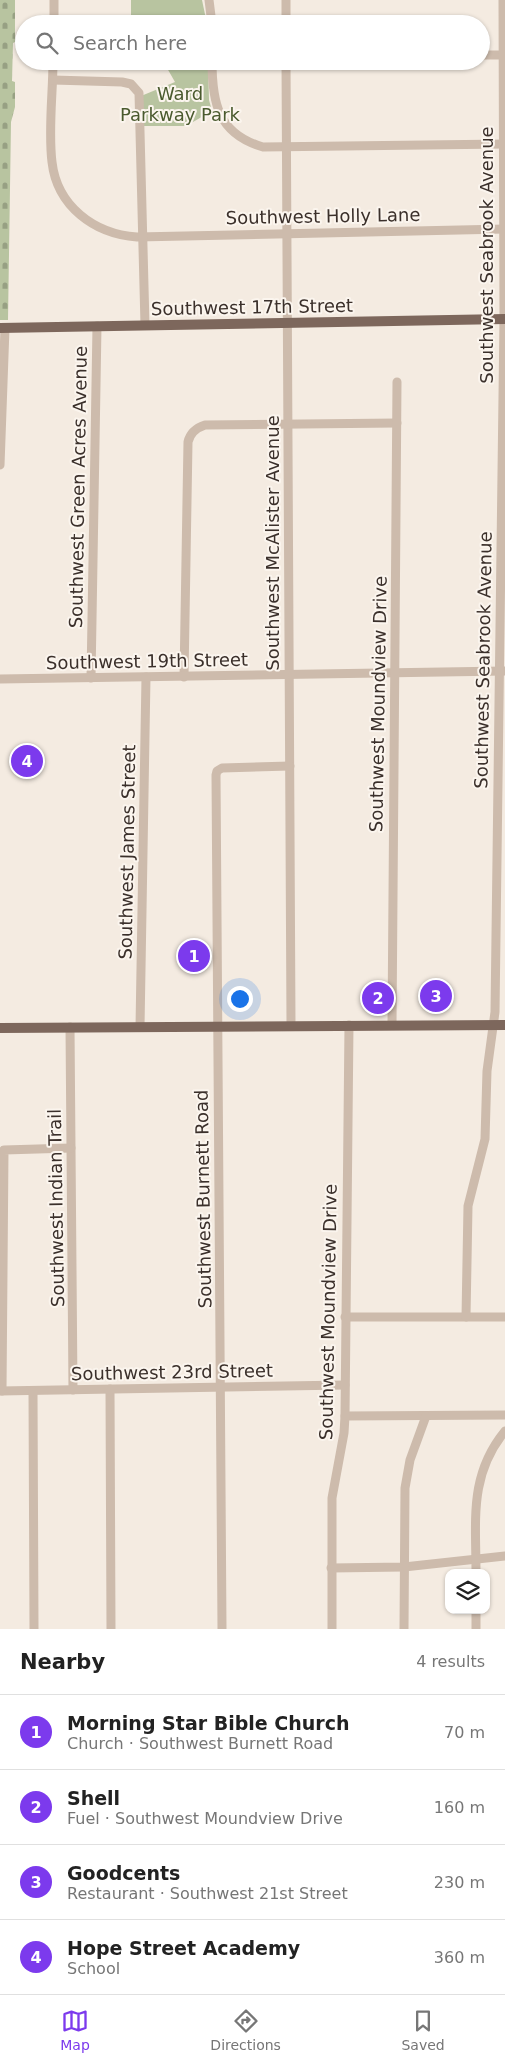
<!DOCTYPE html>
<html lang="en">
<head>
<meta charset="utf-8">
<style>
	body { margin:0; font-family:"DejaVu Sans",sans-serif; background:#f2f2f2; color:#222 }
	.controls { position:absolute; right:15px; bottom:15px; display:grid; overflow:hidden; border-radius:10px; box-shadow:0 1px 4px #0004 }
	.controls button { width:45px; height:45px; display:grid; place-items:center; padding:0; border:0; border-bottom:1px solid #e0e0e0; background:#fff; color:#222; font:25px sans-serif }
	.you { position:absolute; left:239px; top:998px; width:18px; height:18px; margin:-12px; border:4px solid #fff; border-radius:50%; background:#1a73e8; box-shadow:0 0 0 8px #1a73e833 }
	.badge { display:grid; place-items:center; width:32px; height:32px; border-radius:50%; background:#7c3aed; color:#fff; font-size:16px; font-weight:700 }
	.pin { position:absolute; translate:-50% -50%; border:2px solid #fff; box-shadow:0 1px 5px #0006 }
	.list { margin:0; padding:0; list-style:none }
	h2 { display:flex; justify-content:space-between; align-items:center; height:65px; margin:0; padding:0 20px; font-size:21px }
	h2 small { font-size:16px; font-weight:400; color:#767676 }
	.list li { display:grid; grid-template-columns:32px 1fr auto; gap:15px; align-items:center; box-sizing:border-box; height:75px; padding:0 20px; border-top:1px solid #e0e0e0 }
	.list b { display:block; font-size:19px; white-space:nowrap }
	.list p { margin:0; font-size:16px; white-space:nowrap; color:#767676 }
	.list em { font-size:16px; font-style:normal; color:#767676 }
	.icon { flex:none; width:28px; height:28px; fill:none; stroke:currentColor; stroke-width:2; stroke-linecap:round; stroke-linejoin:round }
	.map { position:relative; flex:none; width:505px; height:1629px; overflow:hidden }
	.search { position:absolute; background:#fff; box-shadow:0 1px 4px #0004; left:15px; right:15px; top:15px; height:55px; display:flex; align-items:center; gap:12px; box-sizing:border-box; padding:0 18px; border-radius:28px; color:#767676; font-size:19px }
	.sheet { height:365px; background:#fff }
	nav { display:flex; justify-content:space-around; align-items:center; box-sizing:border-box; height:70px; border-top:1px solid #e0e0e0; background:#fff; font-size:14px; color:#767676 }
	nav a { display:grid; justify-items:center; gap:2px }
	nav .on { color:#7c3aed }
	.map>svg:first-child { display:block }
</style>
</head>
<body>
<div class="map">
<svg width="505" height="1629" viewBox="0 0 505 1629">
	<defs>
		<pattern id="cemetery-stones" width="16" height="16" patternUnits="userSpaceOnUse" patternTransform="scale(1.25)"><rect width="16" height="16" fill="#b8c4a0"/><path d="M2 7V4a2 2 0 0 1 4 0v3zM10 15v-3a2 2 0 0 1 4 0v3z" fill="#97a083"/></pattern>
	</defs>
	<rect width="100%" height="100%" fill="#f4ebe1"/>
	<!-- cemetery -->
	<polygon fill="url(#cemetery-stones)" points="0,0 15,0 15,42 13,43 12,81 15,82 15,107 11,122 8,320 0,320"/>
	<!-- green -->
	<g fill="#b8c4a0">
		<polygon points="131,0 202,0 207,24 131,24"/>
		<polygon points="163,61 208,61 209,100 212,111 186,126 143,126 141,96 175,82"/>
	</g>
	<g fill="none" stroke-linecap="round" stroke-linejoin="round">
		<!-- minor -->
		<g stroke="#cdbbac" stroke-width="9">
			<polyline points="209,0 212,24"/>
			<polyline points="54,24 54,0"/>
			<polyline points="286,24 286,0"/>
			<polyline points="481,55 505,55"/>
			<path d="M53 61C53 93 48 130 52 162 57 206 94 234 137 237L505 229"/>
			<path d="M212 61C212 103 218 134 263 147L505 144"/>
			<polyline points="286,61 291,1025"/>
			<polyline points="53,80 122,82 131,84 139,93 145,325"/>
			<polyline points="0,465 5,328"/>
			<path d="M184 677 188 442C190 433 196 428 205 425L397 423"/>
			<polyline points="91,678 97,326"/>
			<polyline points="0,679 505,671"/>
			<polyline points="392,1025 397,382"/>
			<polyline points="70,1027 73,1390"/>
			<polyline points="140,1027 146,677"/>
			<polyline points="345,1317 505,1317"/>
			<polyline points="466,1317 468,1206 485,1139 487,1071 495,1012 504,319 503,0"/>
			<polyline points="110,1389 111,1629"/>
			<polyline points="0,1391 345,1385"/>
			<polyline points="2,1391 4,1150 71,1148"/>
			<polyline points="33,1391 34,1629"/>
			<polyline points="345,1416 505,1415"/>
			<polyline points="331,1568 404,1567 505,1556"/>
			<path d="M476 1573C476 1519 469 1475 505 1431"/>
			<polyline points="476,1610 476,1629"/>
			<polyline points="222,1629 216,775 217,771 222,768 290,766"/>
			<polyline points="332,1629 332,1498 344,1433 345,1416 349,1025"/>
			<polyline points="404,1629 405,1488 410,1460 426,1416"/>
		</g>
		<!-- major -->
		<g stroke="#7d675c" stroke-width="10">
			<polyline points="0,328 505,319"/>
			<polyline points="0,1028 505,1025"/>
		</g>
	</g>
	<g text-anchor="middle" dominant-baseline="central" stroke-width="4" stroke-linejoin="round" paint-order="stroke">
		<!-- park labels -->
		<g font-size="18" fill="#4a5a2e" stroke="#fbf5ee">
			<text x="180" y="93">Ward<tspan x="180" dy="21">Parkway Park</tspan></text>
		</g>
		<!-- street labels -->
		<g font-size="18" fill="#3b302b" stroke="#fbf5ee">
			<text transform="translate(323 216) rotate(-1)">Southwest Holly Lane</text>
			<text transform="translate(486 255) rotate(-90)">Southwest Seabrook Avenue</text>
			<text transform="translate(252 307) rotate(-1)">Southwest 17th Street</text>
			<text transform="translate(78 487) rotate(-89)">Southwest Green Acres Avenue</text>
			<text transform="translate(272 543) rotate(-90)">Southwest McAlister Avenue</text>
			<text transform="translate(483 660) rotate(-89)">Southwest Seabrook Avenue</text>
			<text transform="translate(147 661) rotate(-1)">Southwest 19th Street</text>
			<text transform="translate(378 704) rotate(-89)">Southwest Moundview Drive</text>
			<text transform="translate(127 852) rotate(-89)">Southwest James Street</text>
			<text transform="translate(203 1199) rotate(-91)">Southwest Burnett Road</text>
			<text transform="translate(56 1208) rotate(-91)">Southwest Indian Trail</text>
			<text transform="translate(328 1312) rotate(-89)">Southwest Moundview Drive</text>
			<text transform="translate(172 1372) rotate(-1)">Southwest 23rd Street</text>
		</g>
	</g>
</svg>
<div class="controls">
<button><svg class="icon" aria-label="layers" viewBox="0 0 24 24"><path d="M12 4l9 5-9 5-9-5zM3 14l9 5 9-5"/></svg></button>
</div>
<div class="you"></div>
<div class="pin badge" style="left:194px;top:956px">1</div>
<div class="pin badge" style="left:378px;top:998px">2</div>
<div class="pin badge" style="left:436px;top:996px">3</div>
<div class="pin badge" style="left:27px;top:761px">4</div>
<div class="search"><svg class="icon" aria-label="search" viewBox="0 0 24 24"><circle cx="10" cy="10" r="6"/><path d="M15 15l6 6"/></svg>Search here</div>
</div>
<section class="sheet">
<h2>Nearby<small>4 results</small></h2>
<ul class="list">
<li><span class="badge">1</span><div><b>Morning Star Bible Church</b><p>Church · Southwest Burnett Road</p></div><em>70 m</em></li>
<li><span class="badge">2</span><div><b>Shell</b><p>Fuel · Southwest Moundview Drive</p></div><em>160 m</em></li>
<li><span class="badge">3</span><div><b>Goodcents</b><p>Restaurant · Southwest 21st Street</p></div><em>230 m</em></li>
<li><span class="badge">4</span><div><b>Hope Street Academy</b><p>School</p></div><em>360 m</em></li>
</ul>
</section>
<nav>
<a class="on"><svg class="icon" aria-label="map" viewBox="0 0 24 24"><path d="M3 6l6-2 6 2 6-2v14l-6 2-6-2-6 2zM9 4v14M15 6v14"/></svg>Map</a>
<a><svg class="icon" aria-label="directions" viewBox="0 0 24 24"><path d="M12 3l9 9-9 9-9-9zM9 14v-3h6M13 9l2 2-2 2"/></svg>Directions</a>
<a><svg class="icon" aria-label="saved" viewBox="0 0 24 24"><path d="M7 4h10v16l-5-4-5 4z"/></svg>Saved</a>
</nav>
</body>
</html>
